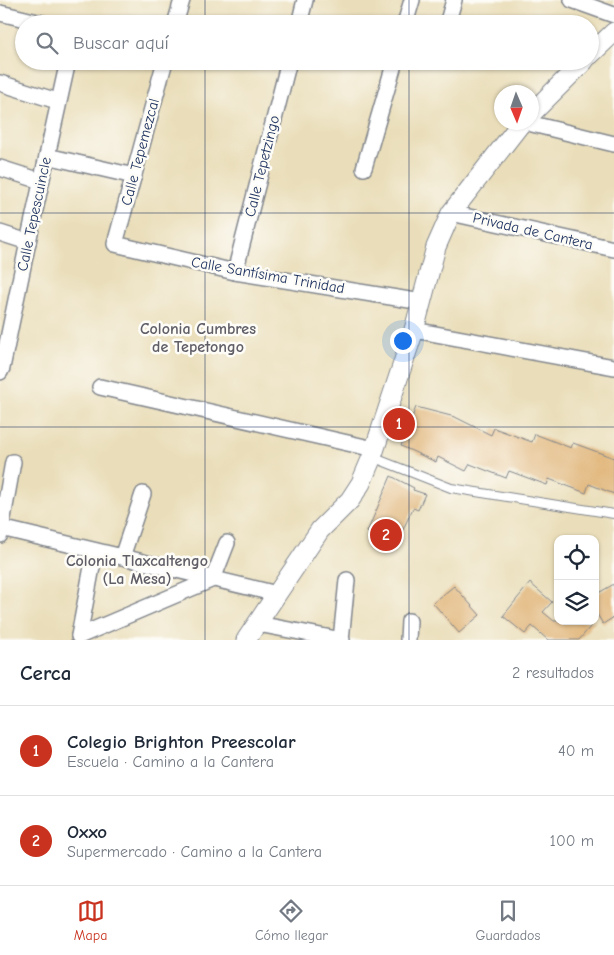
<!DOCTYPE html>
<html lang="es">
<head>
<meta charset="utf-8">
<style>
	body { margin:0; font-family:"Comic Neue",sans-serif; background:#f6f6f7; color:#1f2937 }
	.controls { position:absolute; right:15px; bottom:15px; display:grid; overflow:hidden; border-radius:10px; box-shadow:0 1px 4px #0004 }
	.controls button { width:45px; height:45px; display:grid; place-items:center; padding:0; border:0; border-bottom:1px solid #e0e1e3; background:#fff; color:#1f2937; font:25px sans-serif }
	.compass { position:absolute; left:494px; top:85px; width:45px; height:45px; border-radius:50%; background:#fff; box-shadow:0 1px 4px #0004; rotate:178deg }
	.you { position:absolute; left:402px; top:340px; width:18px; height:18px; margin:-12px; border:4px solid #fff; border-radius:50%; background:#1a73e8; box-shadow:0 0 0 8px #1a73e833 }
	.badge { display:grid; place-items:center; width:32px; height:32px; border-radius:50%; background:#c8321e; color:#fff; font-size:16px; font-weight:700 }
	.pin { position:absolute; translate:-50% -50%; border:2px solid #fff; box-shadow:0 1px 5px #0006 }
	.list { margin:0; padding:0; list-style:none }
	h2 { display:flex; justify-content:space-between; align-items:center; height:65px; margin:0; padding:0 20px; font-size:21px }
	h2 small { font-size:16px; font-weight:400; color:#747a83 }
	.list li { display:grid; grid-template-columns:32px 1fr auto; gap:15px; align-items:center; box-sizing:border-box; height:90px; padding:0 20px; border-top:1px solid #e0e1e3 }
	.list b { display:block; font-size:19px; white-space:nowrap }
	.list p { margin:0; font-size:16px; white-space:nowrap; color:#747a83 }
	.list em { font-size:16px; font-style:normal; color:#747a83 }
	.icon { flex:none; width:28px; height:28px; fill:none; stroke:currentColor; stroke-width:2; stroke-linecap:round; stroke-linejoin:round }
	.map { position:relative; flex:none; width:614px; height:640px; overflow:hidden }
	.search { position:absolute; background:#fff; box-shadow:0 1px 4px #0004; left:15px; right:15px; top:15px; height:55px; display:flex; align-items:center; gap:12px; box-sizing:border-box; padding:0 18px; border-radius:28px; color:#747a83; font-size:19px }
	.sheet { height:245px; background:#fff }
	nav { display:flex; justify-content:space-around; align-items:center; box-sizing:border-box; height:70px; border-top:1px solid #e0e1e3; background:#fff; font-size:14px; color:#747a83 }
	nav a { display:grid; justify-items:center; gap:2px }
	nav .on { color:#c8321e }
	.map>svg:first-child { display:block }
</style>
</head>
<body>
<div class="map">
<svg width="614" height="640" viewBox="0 0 614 640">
	<rect width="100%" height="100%" fill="#fdfcf7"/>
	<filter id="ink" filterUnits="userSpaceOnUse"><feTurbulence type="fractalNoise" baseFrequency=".02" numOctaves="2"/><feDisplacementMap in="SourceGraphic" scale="10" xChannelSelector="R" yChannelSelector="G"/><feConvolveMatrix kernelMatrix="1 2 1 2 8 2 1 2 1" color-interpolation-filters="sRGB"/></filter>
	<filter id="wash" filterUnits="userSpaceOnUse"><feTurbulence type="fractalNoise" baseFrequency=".0096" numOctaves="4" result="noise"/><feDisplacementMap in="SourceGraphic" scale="20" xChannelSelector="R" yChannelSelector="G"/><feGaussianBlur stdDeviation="1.12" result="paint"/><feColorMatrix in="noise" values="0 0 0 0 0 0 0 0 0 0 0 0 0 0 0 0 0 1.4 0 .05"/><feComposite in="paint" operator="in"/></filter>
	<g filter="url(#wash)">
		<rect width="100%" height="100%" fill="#eadeba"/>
		<g id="blocks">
			<!-- building -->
			<g fill="#e0b477">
				<polygon points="416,407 455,417 491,435 494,428 532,442 535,434 571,448 573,443 614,458 614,494 589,484 586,493 549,479 547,485 509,471 506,478 470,464 466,471 438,457 436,462 401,446"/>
				<polygon points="391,476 414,488 413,490 425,494 418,510 413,508 393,551 367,532"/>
				<polygon points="530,583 552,602 543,612 554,621 595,621 579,640 548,640 532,626 525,634 503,616"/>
				<polygon points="614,584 614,617 603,624 595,611 595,595"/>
				<polygon points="454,586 480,615 459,633 433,603"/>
			</g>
		</g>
	</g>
	<g filter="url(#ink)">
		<use href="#blocks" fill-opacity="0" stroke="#82868c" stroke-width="1"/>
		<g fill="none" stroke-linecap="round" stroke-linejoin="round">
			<defs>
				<polyline id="service" points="372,457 451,488 614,514"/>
				<g id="minor">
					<polyline points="572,0 614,15"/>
					<polyline points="0,13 46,24"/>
					<polyline points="448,21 454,0"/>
					<polyline points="175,24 182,0"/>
					<polyline points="299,24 305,0"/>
					<polyline points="405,24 412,0"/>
					<polyline points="165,61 115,244 235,272 422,302"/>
					<polyline points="0,83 57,101"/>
					<polyline points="524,122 614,144"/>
					<polyline points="47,156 134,176"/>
					<polyline points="0,168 41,181"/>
					<polyline points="364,168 395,61"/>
					<polyline points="451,213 614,249"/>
					<polyline points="0,233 28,242"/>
					<polyline points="235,272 289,61"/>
					<polyline points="414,330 614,367"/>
					<polyline points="0,372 2,368 28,242 68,61"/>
					<polyline points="100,387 374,449"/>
					<polyline points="1,528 277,594"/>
					<polyline points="0,535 13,462"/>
					<polyline points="122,557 143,494"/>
					<polyline points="258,624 342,640"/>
					<polyline points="79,636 213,579 227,543"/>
					<polyline points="79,636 95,551"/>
					<polyline points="341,640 347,580"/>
					<polyline points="408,640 409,621"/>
				</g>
				<g id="tertiary">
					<polyline points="590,55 614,32"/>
					<polyline points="532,113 584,61"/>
					<polyline points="246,640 320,530 350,500 361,483 372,457 414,330 436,247 451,213 522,122"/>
				</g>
			</defs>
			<!-- service casing -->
			<use href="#service" stroke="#82868c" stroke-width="10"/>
			<!-- minor casing -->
			<use href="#minor" stroke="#82868c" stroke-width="18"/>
			<!-- tertiary casing -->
			<use href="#tertiary" stroke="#82868c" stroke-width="21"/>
			<!-- service -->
			<use href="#service" stroke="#fff" stroke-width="8"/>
			<!-- minor -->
			<use href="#minor" stroke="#fff" stroke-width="15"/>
			<!-- tertiary -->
			<use href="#tertiary" stroke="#fff" stroke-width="19"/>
		</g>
	</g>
	<!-- grid -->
	<path fill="none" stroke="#1b2f5e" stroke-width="1" stroke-opacity="0.55" d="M205 0V24M409 0V24M205 61V640M409 61V640M0 213H614M0 427H614"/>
	<g text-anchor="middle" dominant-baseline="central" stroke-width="5" stroke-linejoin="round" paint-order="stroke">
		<!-- street labels -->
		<g font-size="15" fill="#1b2f5e" stroke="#fdfcf7">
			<text transform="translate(140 152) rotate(-75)">Calle Tepemezcal</text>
			<text transform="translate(262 166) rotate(-76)">Calle Tepetzingo</text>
			<text transform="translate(34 214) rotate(-78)">Calle Tepescuincle</text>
			<text transform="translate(533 231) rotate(13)">Privada de Cantera</text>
			<text transform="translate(268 275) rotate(10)">Calle Santísima Trinidad</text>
		</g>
		<!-- neighbourhood labels -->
		<g font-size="16" font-weight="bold" fill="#605e67" stroke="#fdfcf7">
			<text x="198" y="329">Colonia Cumbres<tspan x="198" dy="18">de Tepetongo</tspan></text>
			<text x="137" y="561">Colonia Tlaxcaltengo<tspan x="137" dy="18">(La Mesa)</tspan></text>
		</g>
	</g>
</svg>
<div class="controls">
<button><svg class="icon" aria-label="locate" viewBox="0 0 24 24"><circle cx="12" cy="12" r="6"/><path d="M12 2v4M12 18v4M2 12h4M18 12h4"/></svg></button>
<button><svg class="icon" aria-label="layers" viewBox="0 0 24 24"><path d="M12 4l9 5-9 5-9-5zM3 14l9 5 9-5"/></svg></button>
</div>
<svg class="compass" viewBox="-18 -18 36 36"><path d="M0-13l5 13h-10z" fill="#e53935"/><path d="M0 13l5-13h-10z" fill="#747a83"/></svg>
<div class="you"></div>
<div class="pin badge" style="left:399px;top:424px">1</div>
<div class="pin badge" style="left:386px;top:535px">2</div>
<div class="search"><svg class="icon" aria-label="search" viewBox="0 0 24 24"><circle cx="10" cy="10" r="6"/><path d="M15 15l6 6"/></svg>Buscar aquí</div>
</div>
<section class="sheet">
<h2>Cerca<small>2 resultados</small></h2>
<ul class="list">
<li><span class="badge">1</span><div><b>Colegio Brighton Preescolar</b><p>Escuela · Camino a la Cantera</p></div><em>40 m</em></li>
<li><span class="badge">2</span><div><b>Oxxo</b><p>Supermercado · Camino a la Cantera</p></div><em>100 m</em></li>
</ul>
</section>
<nav>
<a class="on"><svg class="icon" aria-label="map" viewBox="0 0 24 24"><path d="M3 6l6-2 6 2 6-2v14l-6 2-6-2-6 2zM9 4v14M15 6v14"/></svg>Mapa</a>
<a><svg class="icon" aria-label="directions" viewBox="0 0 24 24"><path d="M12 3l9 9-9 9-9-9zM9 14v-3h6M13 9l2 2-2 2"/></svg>Cómo llegar</a>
<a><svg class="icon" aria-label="saved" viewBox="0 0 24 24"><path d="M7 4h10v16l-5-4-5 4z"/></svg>Guardados</a>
</nav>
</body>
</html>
